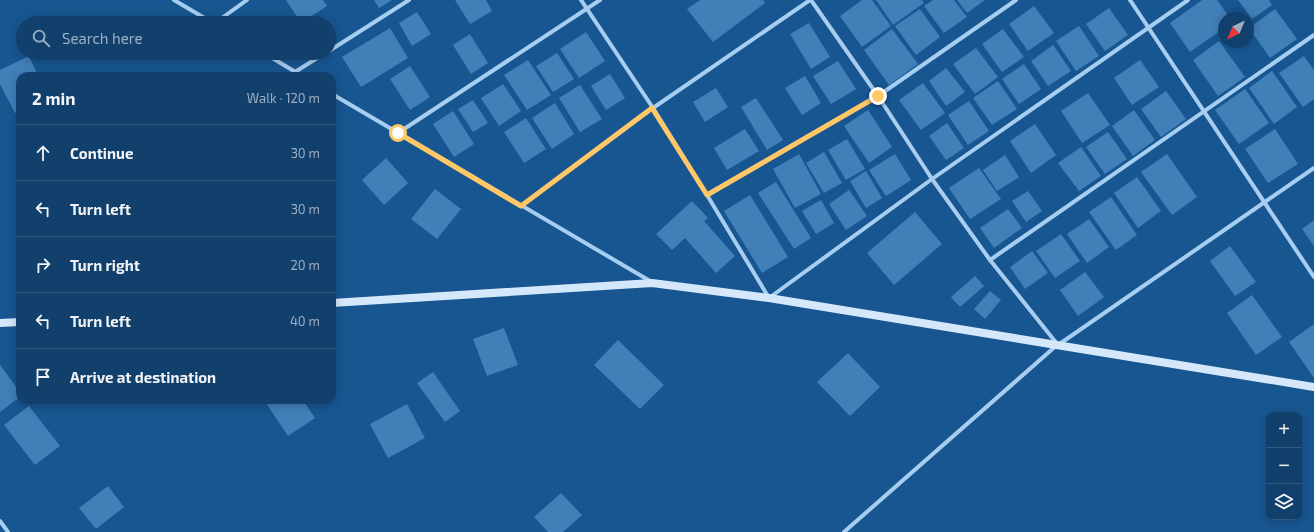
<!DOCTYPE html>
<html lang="en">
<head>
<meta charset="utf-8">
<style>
	:root { --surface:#12406d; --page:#1b4772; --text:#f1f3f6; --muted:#9cafc2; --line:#315980 }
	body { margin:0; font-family:"Exo 2",sans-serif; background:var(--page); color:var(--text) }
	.controls { position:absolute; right:12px; bottom:12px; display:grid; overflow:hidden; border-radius:8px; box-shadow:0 2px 10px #0003 }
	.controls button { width:36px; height:36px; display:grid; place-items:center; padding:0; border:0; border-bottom:1px solid var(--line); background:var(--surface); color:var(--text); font:20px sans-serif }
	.compass { position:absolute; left:1218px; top:12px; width:36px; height:36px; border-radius:50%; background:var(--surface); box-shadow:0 2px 10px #0003; rotate:223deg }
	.stop { position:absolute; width:12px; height:12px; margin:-9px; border:3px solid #ffc765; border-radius:50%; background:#fff }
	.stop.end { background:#ffc765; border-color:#fff; box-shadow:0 1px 4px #0008 }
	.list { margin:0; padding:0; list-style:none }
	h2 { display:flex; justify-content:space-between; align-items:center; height:52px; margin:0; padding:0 16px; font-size:17px }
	h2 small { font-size:13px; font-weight:400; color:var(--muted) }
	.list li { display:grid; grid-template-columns:26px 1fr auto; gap:12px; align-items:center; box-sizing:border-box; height:56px; padding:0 16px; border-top:1px solid var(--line) }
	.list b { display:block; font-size:15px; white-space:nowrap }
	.list em { font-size:13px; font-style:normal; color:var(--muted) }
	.icon { flex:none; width:22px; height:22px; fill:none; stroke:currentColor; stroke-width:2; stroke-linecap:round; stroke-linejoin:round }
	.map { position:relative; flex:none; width:1314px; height:532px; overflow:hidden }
	.search { position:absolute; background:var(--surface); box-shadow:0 2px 10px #0003; left:16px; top:16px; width:320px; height:44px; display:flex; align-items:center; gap:10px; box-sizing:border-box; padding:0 14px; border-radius:22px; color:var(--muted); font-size:15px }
	.panel { position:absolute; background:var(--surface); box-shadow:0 2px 10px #0003; left:16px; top:72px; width:320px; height:332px; border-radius:12px }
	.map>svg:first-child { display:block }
</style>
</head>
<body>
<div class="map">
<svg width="1314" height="532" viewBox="0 0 1314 532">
	<rect width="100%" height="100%" fill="#185691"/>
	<g fill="#417fb9">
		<polygon points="286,0 323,0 327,6 301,23"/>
		<polygon points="374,0 392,0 379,8"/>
		<polygon points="455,0 486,0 492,11 470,24"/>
		<polygon points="700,0 763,0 765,3 713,42 687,9"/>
		<polygon points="862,0 872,0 891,26 862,47 840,16"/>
		<polygon points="876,0 922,0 924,3 893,25"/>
		<polygon points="933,0 954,0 967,17 944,33 924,6"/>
		<polygon points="957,0 985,0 967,13"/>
		<polygon points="1202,0 1217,0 1230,18 1224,18 1224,28 1190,52 1170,23"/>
		<polygon points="1238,0 1269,0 1272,5 1252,19"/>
		<polygon points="1034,6 1054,33 1028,51 1009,24"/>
		<polygon points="1109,8 1128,35 1105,51 1086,24"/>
		<polygon points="920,9 940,37 916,55 895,26"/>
		<polygon points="1275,9 1297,39 1270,58 1249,28"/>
		<polygon points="417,12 431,34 412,46 399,23"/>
		<polygon points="809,23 830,57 811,69 790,34"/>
		<polygon points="1079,26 1099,56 1076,71 1056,41"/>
		<polygon points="390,28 408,58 361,87 342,57"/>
		<polygon points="892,29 918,64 889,85 864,50"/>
		<polygon points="1003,29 1024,57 1002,72 982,44"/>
		<polygon points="586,32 605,61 579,78 560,49"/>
		<polygon points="470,34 488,63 471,74 453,45"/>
		<polygon points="1219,41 1245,77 1218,96 1193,60"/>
		<polygon points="1053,45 1071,71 1048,86 1031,61"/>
		<polygon points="976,48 998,77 975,94 953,64"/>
		<polygon points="557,53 574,79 553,92 536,66"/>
		<polygon points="29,56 38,76 20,76 20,110 15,113 0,84 0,70"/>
		<polygon points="1304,56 1314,70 1314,99 1303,107 1279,73"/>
		<polygon points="528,60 551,95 527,110 504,75"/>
		<polygon points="1140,60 1159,87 1132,105 1114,78"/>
		<polygon points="838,61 856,89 831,104 813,76"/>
		<polygon points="1024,64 1041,89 1019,104 1002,79"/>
		<polygon points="410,66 430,97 410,110 390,79"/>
		<polygon points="946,68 965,92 946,106 929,81"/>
		<polygon points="1272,71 1297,107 1274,124 1249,88"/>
		<polygon points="610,74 625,98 606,110 591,86"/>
		<polygon points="805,76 821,103 802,115 785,88"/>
		<polygon points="998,81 1017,109 992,125 973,98"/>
		<polygon points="923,83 945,113 921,130 899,100"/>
		<polygon points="503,84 521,111 499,126 481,98"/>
		<polygon points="580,85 602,119 580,132 559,98"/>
		<polygon points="716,88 728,107 705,122 693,102"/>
		<polygon points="1245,89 1269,123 1239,144 1215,110"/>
		<polygon points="1166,91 1186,119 1161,137 1141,109"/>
		<polygon points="1088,93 1110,125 1082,143 1061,111"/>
		<polygon points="756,98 783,140 767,150 741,107"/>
		<polygon points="473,100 488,123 473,132 458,109"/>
		<polygon points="969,101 989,131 968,145 948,115"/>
		<polygon points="555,103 574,134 552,149 532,118"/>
		<polygon points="868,110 892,147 869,163 844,126"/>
		<polygon points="1134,110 1155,140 1133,156 1112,126"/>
		<polygon points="453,111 474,144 454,157 433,124"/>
		<polygon points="526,118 546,149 524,163 504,132"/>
		<polygon points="947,123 964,148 946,160 929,136"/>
		<polygon points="1035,124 1056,155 1031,173 1010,141"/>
		<polygon points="745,129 759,151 727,170 714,148"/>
		<polygon points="1275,129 1298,164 1268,183 1245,149"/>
		<polygon points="1108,132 1127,159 1105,174 1086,147"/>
		<polygon points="847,139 865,169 846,180 828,150"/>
		<polygon points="1081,147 1101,176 1079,191 1058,163"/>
		<polygon points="824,152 842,183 824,193 806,163"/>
		<polygon points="799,154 821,194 795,208 773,169"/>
		<polygon points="895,154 911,180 886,196 869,170"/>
		<polygon points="1167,154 1197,197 1172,215 1141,172"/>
		<polygon points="1005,155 1019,177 997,191 983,170"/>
		<polygon points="386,158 408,183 384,205 362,180"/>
		<polygon points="979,168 1001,199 970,219 949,188"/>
		<polygon points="866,171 882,198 866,208 850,181"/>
		<polygon points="1137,177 1161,211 1138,228 1114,193"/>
		<polygon points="776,182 811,238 794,249 758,193"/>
		<polygon points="435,189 461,209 437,239 411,219"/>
		<polygon points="849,190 867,216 846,230 829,204"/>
		<polygon points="1028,191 1042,211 1026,222 1012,201"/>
		<polygon points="750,195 788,257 762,273 724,211"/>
		<polygon points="1111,197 1137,235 1116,250 1089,212"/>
		<polygon points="821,200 834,223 816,234 802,211"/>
		<polygon points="692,201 708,218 704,221 735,256 716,273 685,238 672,250 656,234"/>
		<polygon points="1008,209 1022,228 994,248 980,228"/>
		<polygon points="915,212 942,244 894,285 867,253"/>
		<polygon points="1089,219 1109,247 1087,263 1067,234"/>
		<polygon points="1314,220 1314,246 1302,229"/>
		<polygon points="1061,234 1080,261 1055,278 1036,251"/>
		<polygon points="1230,246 1256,282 1235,296 1210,261"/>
		<polygon points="1032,251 1048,273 1025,289 1010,267"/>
		<polygon points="1085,272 1104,297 1078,316 1060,290"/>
		<polygon points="975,276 984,286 960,307 951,297"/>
		<polygon points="990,291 1001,300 985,319 974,309"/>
		<polygon points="1252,295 1282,337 1256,355 1227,313"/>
		<polygon points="1314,324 1314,378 1289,342"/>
		<polygon points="504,328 518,365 487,376 473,339"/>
		<polygon points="618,340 664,385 640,409 594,365"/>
		<polygon points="848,353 880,387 850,416 817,382"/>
		<polygon points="0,365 20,392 20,397 0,412"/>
		<polygon points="433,372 460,411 445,422 417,383"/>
		<polygon points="264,400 303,400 315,418 288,436"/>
		<polygon points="407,404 425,438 388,458 370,424"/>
		<polygon points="29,406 60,446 35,465 4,425"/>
		<polygon points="108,486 124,507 96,529 79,508"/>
		<polygon points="561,493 582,515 563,532 548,532 534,517"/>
	</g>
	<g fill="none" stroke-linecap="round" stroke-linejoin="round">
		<g stroke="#a7cdf0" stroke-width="4">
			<polyline points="174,0 213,23"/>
			<polyline points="581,0 653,108 707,195 769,298 932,179 1188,0"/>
			<polyline points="811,0 878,96 932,179 990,260 1058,345 1314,168"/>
			<polyline points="1130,0 1314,277"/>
			<polyline points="215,23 247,0"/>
			<polyline points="329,51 409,0"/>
			<polyline points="264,53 302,76"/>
			<polyline points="295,72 325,53"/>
			<polyline points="332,94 650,281"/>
			<polyline points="398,133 600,0"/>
			<polyline points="707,195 878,96 1016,0"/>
			<polyline points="521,206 653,108 810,0"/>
			<polyline points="990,260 1314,35"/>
			<polyline points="0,521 8,532"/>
			<polyline points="844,532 1057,345"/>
		</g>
		<g stroke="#d5e8fb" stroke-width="8">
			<polyline points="332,303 652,283 769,298 1314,387"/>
			<polyline points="0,323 20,322"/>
		</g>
	</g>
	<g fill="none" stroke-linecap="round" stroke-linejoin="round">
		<polyline stroke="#ffc765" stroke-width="5" points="398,133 521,206 652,108 707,195 878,96"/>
	</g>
</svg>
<div class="controls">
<button>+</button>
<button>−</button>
<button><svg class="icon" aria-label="layers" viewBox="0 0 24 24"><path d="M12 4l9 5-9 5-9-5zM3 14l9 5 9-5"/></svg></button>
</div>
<svg class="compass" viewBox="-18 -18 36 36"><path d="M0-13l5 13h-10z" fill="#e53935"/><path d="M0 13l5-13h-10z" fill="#9cafc2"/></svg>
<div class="stop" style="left:398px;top:133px"></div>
<div class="stop end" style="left:878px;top:96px"></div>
<div class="search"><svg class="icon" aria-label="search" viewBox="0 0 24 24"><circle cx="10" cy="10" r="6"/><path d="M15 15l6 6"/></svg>Search here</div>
<section class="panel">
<h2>2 min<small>Walk · 120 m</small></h2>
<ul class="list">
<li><svg class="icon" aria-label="ahead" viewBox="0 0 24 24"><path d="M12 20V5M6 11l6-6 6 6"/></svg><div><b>Continue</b></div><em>30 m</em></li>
<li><svg class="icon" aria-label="left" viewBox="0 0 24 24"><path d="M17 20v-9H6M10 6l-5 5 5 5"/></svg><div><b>Turn left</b></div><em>30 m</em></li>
<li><svg class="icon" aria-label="right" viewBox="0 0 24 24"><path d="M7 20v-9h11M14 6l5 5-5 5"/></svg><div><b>Turn right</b></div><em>20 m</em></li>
<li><svg class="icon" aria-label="left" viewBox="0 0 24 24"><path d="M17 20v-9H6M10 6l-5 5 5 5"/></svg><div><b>Turn left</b></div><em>40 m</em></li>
<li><svg class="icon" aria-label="arrive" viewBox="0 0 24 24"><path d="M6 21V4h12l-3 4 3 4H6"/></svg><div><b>Arrive at destination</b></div></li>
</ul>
</section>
</div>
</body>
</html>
